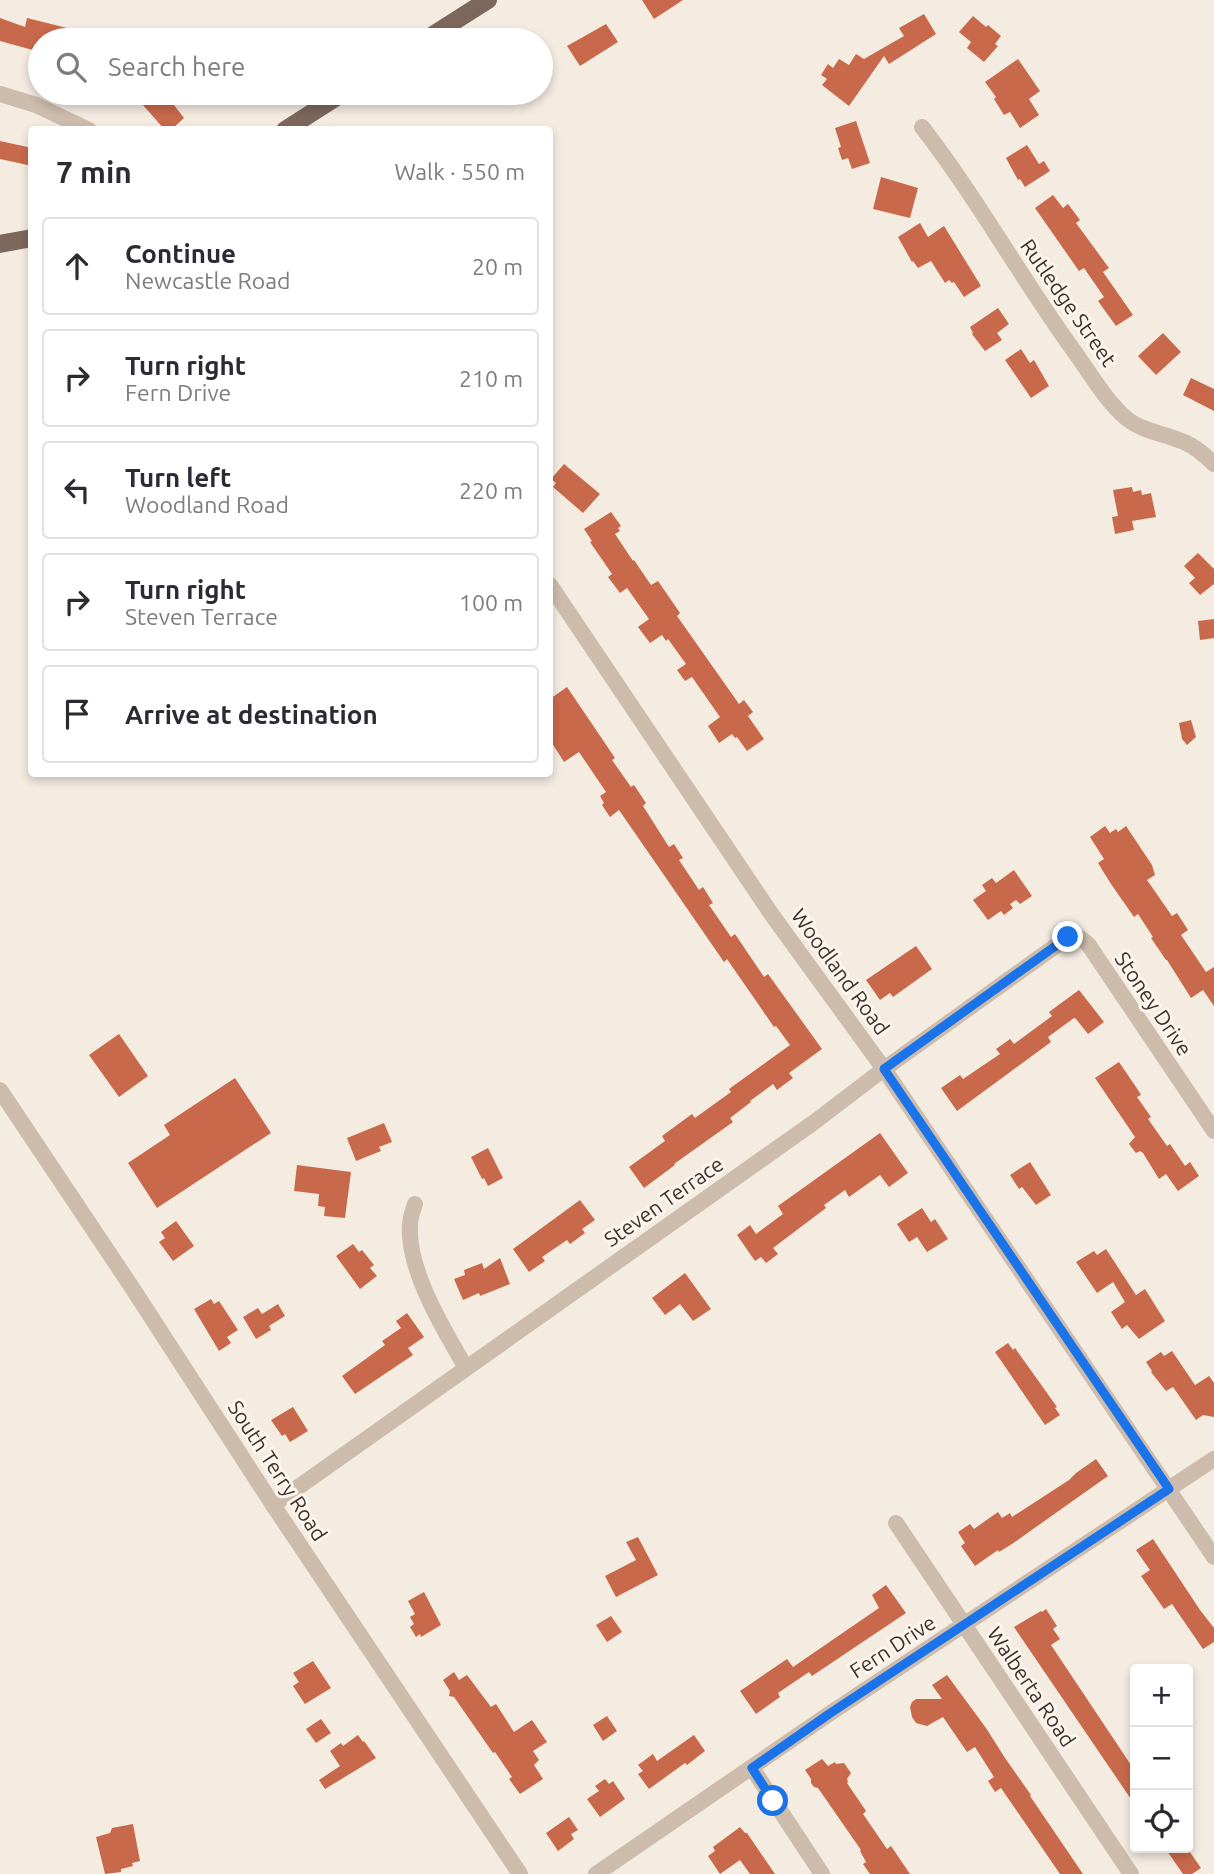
<!DOCTYPE html>
<html lang="en">
<head>
<meta charset="utf-8">
<style>
	:root { --surface:#fff; --page:#f7f7f7; --text:#2b2b33; --muted:#7c7c81; --line:#e1e1e2 }
	body { margin:0; font-family:Ubuntu,sans-serif; background:var(--page); color:var(--text) }
	.controls { position:absolute; right:21px; bottom:21px; display:grid; overflow:hidden; border-radius:7px; box-shadow:0 4px 10px #0003 }
	.controls button { width:63px; height:63px; display:grid; place-items:center; padding:0; border:0; border-bottom:2px solid var(--line); background:var(--surface); color:var(--text); font:35px sans-serif }
	.stop { position:absolute; width:21px; height:21px; margin:-16px; border:5px solid #1a73e8; border-radius:50%; background:#fff }
	.stop.end { background:#1a73e8; border-color:#fff; box-shadow:0 2px 7px #0008 }
	.list { margin:0; padding:0; list-style:none }
	h2 { display:flex; justify-content:space-between; align-items:center; height:91px; margin:0; padding:0 28px; font-size:30px }
	h2 small { font-size:23px; font-weight:400; color:var(--muted) }
	.list li { display:grid; grid-template-columns:46px 1fr auto; gap:21px; align-items:center; box-sizing:border-box; height:98px; margin:0 14px 14px; padding:0 14px; border:2px solid var(--line); border-radius:7px }
	.list b { display:block; font-size:26px; white-space:nowrap }
	.list p { margin:0; font-size:23px; white-space:nowrap; color:var(--muted) }
	.list em { font-size:23px; font-style:normal; color:var(--muted) }
	.icon { flex:none; width:38px; height:38px; fill:none; stroke:currentColor; stroke-width:2; stroke-linecap:round; stroke-linejoin:round }
	.map { position:relative; flex:none; width:1214px; height:1874px; overflow:hidden }
	.search { position:absolute; background:var(--surface); box-shadow:0 4px 10px #0003; left:28px; top:28px; width:525px; height:77px; display:flex; align-items:center; gap:18px; box-sizing:border-box; padding:0 24px; border-radius:38px; color:var(--muted); font-size:26px }
	.panel { position:absolute; background:var(--surface); box-shadow:0 4px 10px #0003; left:28px; top:126px; width:525px; height:651px; border-radius:7px }
	.map>svg:first-child { display:block }
</style>
</head>
<body>
<div class="map">
<svg width="1214" height="1874" viewBox="0 0 1214 1874">
	<rect width="100%" height="100%" fill="#f4ebe1"/>
	<g fill="#c8694b">
		<polygon points="642,0 683,0 654,19"/>
		<polygon points="924,14 936,34 889,64 884,56 849,106 822,85 827,79 821,75 828,64 833,68 839,59 849,65 856,54 864,59 904,36 899,28"/>
		<polygon points="973,16 986,27 988,25 1001,36 995,44 998,46 984,62 967,48 971,42 959,32"/>
		<polygon points="0,18 25,27 27,18 71,29 68,40 40,40 40,52 0,41"/>
		<polygon points="606,24 618,42 580,66 567,46"/>
		<polygon points="1018,59 1040,91 1029,99 1039,115 1020,128 1010,112 1004,115 994,99 996,97 985,82"/>
		<polygon points="155,93 172,93 179,101 174,105 184,118 171,130 165,130 142,104"/>
		<polygon points="856,121 870,163 852,169 848,158 842,160 838,148 841,147 835,128"/>
		<polygon points="0,141 32,148 32,166 0,159"/>
		<polygon points="1027,145 1039,164 1044,161 1050,171 1025,187 1020,179 1018,180 1006,158"/>
		<polygon points="881,177 918,188 910,218 873,209"/>
		<polygon points="1053,195 1063,208 1068,204 1080,220 1076,223 1109,268 1103,272 1133,315 1116,326 1098,301 1104,297 1084,268 1079,271 1035,208"/>
		<polygon points="920,223 928,237 944,226 981,286 964,297 954,282 952,283 949,280 945,283 931,261 918,268 913,261 912,262 898,237"/>
		<polygon points="998,308 1009,324 997,333 1002,340 985,351 972,334 973,333 970,327"/>
		<polygon points="1163,333 1181,352 1156,375 1138,356"/>
		<polygon points="1021,349 1030,363 1034,360 1049,386 1031,398 1005,360"/>
		<polygon points="1191,378 1214,389 1214,411 1183,395"/>
		<polygon points="564,464 600,494 583,513 553,487 556,483 551,479"/>
		<polygon points="1132,487 1133,492 1141,490 1142,495 1151,493 1156,517 1132,521 1134,530 1115,534 1112,517 1118,516 1113,490"/>
		<polygon points="611,512 621,526 618,528 620,531 615,534 633,561 634,560 651,585 658,581 680,613 677,616 739,704 744,700 753,712 748,716 764,739 747,751 737,737 735,738 732,734 719,743 708,726 720,717 692,677 685,681 677,670 686,664 668,639 666,641 662,635 650,643 638,627 649,619 627,588 620,593 608,577 612,574 590,542 592,541 584,529"/>
		<polygon points="1198,553 1214,569 1214,584 1200,595 1189,583 1195,578 1184,566"/>
		<polygon points="1214,619 1214,638 1200,640 1198,621"/>
		<polygon points="567,687 615,758 612,760 631,787 634,785 646,803 643,806 669,847 674,844 683,858 679,860 699,890 703,887 713,903 709,905 731,937 735,934 764,977 768,974 822,1049 789,1073 793,1078 777,1090 773,1084 750,1101 751,1102 730,1118 733,1122 674,1164 675,1165 644,1188 629,1167 665,1141 662,1136 692,1114 695,1118 731,1092 729,1089 790,1045 776,1026 774,1027 727,959 724,962 619,810 610,817 602,805 604,803 600,796 606,792 579,752 564,762 550,740 550,699"/>
		<polygon points="1191,720 1196,737 1187,745 1182,739 1179,723"/>
		<polygon points="1105,826 1110,833 1116,829 1118,832 1126,826 1152,865 1155,875 1147,880 1172,916 1177,913 1188,930 1181,935 1206,972 1214,967 1214,1006 1203,990 1191,998 1167,960 1166,960 1151,938 1153,937 1138,914 1134,917 1111,884 1098,863 1104,859 1090,837"/>
		<polygon points="1014,870 1032,896 1020,904 1016,900 1010,904 1013,908 1004,915 1001,911 988,920 973,900 986,891 982,885 992,878 996,883"/>
		<polygon points="916,946 932,969 893,997 890,993 880,1000 866,980"/>
		<polygon points="1079,990 1104,1022 1088,1034 1076,1019 1074,1018 1048,1037 1051,1042 957,1111 941,1088 960,1075 963,1079 1000,1054 996,1049 1010,1039 1014,1044 1052,1016 1049,1012"/>
		<polygon points="119,1034 148,1076 119,1097 89,1055"/>
		<polygon points="1119,1062 1140,1093 1141,1095 1137,1097 1151,1117 1148,1119 1167,1146 1170,1144 1185,1166 1190,1162 1199,1176 1178,1191 1166,1174 1159,1179 1143,1153 1140,1151 1136,1153 1129,1144 1135,1137 1095,1078"/>
		<polygon points="235,1078 271,1133 157,1208 128,1163 170,1135 164,1125"/>
		<polygon points="384,1123 392,1142 379,1147 381,1151 356,1161 347,1138"/>
		<polygon points="880,1133 908,1173 889,1187 880,1175 849,1197 845,1190 824,1205 826,1208 773,1248 778,1254 766,1263 761,1257 755,1261 737,1235 750,1225 756,1234 783,1214 778,1206"/>
		<polygon points="488,1148 503,1178 488,1186 484,1178 482,1179 471,1157"/>
		<polygon points="1030,1162 1051,1195 1036,1205 1022,1187 1019,1189 1010,1175"/>
		<polygon points="297,1165 351,1172 345,1218 324,1216 325,1207 318,1206 319,1194 294,1191"/>
		<polygon points="580,1200 595,1220 582,1229 585,1233 570,1244 567,1240 542,1257 545,1261 529,1272 513,1249"/>
		<polygon points="922,1208 931,1222 935,1219 948,1239 927,1252 917,1237 909,1242 897,1224"/>
		<polygon points="176,1221 194,1246 173,1261 159,1242 165,1238 161,1232"/>
		<polygon points="353,1244 359,1252 362,1250 374,1265 370,1268 377,1276 360,1289 336,1256"/>
		<polygon points="1106,1249 1136,1295 1145,1289 1165,1321 1139,1339 1127,1325 1122,1329 1111,1312 1125,1302 1113,1282 1097,1293 1076,1262 1094,1251 1097,1255"/>
		<polygon points="500,1258 510,1284 480,1296 479,1293 463,1300 454,1279 465,1275 464,1270 482,1263 484,1269"/>
		<polygon points="685,1273 711,1309 693,1321 680,1304 665,1315 652,1298"/>
		<polygon points="211,1299 214,1304 219,1301 238,1330 227,1337 231,1343 219,1351 194,1309"/>
		<polygon points="278,1304 285,1316 269,1326 271,1330 256,1339 243,1317 258,1308 262,1314"/>
		<polygon points="407,1313 424,1337 408,1348 413,1355 355,1394 342,1376 385,1345 382,1341 401,1328 396,1321"/>
		<polygon points="1008,1343 1013,1350 1015,1348 1057,1407 1055,1408 1060,1415 1045,1425 995,1352"/>
		<polygon points="1172,1351 1195,1385 1209,1376 1214,1383 1214,1417 1203,1415 1196,1420 1173,1387 1166,1391 1151,1372 1152,1371 1146,1362 1161,1352 1164,1356"/>
		<polygon points="293,1407 308,1431 290,1442 285,1434 282,1436 271,1420"/>
		<polygon points="1096,1459 1108,1476 1012,1544 999,1552 998,1550 975,1566 961,1546 965,1543 958,1532 970,1524 974,1529 998,1512 1002,1518 1010,1513 1012,1517 1069,1480 1076,1473"/>
		<polygon points="638,1537 658,1575 616,1597 605,1576 636,1560 626,1542"/>
		<polygon points="1153,1539 1200,1610 1214,1628 1214,1642 1203,1649 1172,1604 1164,1609 1141,1576 1150,1570 1136,1550"/>
		<polygon points="886,1585 906,1613 812,1676 809,1672 778,1693 780,1697 756,1714 740,1691 787,1659 793,1667 879,1608 872,1595"/>
		<polygon points="424,1592 441,1625 421,1637 420,1634 416,1637 410,1627 414,1624 410,1617 415,1614 408,1601"/>
		<polygon points="1046,1609 1057,1626 1053,1629 1060,1639 1051,1645 1135,1771 1135,1805 1014,1627 1041,1611 1042,1612"/>
		<polygon points="611,1616 622,1632 607,1642 596,1625"/>
		<polygon points="313,1661 331,1688 305,1704 293,1686 299,1682 293,1673"/>
		<polygon points="454,1672 459,1680 467,1675 491,1707 496,1704 514,1732 532,1720 547,1742 533,1751 539,1760 534,1765 543,1779 520,1794 509,1779 512,1777 495,1752 493,1753 454,1697 449,1696 450,1691 443,1680"/>
		<polygon points="947,1675 986,1728 1005,1758 1031,1795 1030,1796 1083,1874 1060,1874 1001,1788 995,1792 988,1781 994,1777 975,1747 967,1752 943,1717 927,1726 916,1723 912,1717 910,1707 912,1702 916,1699 942,1699 932,1685"/>
		<polygon points="607,1716 617,1731 603,1741 593,1725"/>
		<polygon points="321,1719 331,1733 316,1743 306,1729"/>
		<polygon points="358,1735 363,1742 364,1741 376,1758 325,1789 319,1780 340,1766 330,1751 341,1743 343,1746"/>
		<polygon points="694,1735 705,1751 687,1765 685,1763 649,1789 638,1774 643,1771 638,1765 653,1754 657,1761"/>
		<polygon points="822,1759 828,1766 835,1762 836,1764 844,1763 851,1773 847,1779 848,1782 847,1783 866,1811 863,1814 887,1849 891,1846 910,1874 870,1874 863,1864 866,1862 860,1851 861,1850 818,1788 814,1787 811,1783 811,1779 805,1770"/>
		<polygon points="605,1779 609,1784 613,1781 625,1799 600,1817 587,1799 599,1791 595,1786"/>
		<polygon points="569,1817 578,1830 571,1834 574,1839 558,1851 546,1833"/>
		<polygon points="133,1824 140,1861 132,1863 133,1866 121,1869 121,1872 105,1874 96,1837 110,1833 112,1828"/>
		<polygon points="740,1827 745,1833 747,1833 775,1874 750,1874 740,1860 720,1874 708,1856 715,1851 713,1847"/>
		<polygon points="1165,1848 1187,1848 1201,1868 1192,1874 1183,1874"/>
	</g>
	<g fill="none" stroke-linecap="round" stroke-linejoin="round">
		<g stroke="#cdbbac" stroke-width="16">
			<polyline points="0,94 36,105 89,130"/>
			<path d="M922,127C977,198 1021,278 1074,351C1089,372 1106,401 1126,418C1141,431 1166,434 1184,442C1196,447 1205,455 1214,464"/>
			<polyline points="550,585 772,915 884,1069 1214,1557"/>
			<polyline points="0,1090 131,1286 273,1505 520,1874"/>
			<path d="M415,1204C413,1210 410,1218 410,1225C407,1270 444,1330 466,1368"/>
			<polyline points="273,1505 813,1123 884,1069 1068,937 1079,937 1088,944 1214,1131"/>
			<polyline points="896,1523 1131,1874"/>
			<polyline points="752,1768 822,1874"/>
			<polyline points="596,1874 829,1714 1214,1459"/>
		</g>
		<g stroke="#7d675c" stroke-width="18">
			<polyline points="425,40 488,0"/>
			<polyline points="285,130 343,93"/>
			<polyline points="0,244 32,238"/>
		</g>
	</g>
	<g fill="none" stroke-linecap="round" stroke-linejoin="round">
		<polyline stroke="#1a73e8" stroke-width="9" points="773,1801 752,1768 829,1714 1169,1489 884,1069 1068,937"/>
	</g>
	<g text-anchor="middle" stroke-width="6" stroke-linejoin="round" paint-order="stroke">
		<g font-size="21" fill="#3b302b" stroke="#fbf5ee">
			<text transform="translate(1068 303) rotate(55)" y="7">Rutledge Street</text>
			<text transform="translate(840 972) rotate(54)" y="7">Woodland Road</text>
			<text transform="translate(1153 1004) rotate(56)" y="7">Stoney Drive</text>
			<text transform="translate(664 1202) rotate(-35)" y="7">Steven Terrace</text>
			<text transform="translate(277 1471) rotate(57)" y="7">South Terry Road</text>
			<text transform="translate(893 1647) rotate(-33)" y="7">Fern Drive</text>
			<text transform="translate(1031 1687) rotate(56)" y="7">Walberta Road</text>
		</g>
	</g>
</svg>
<div class="controls">
<button>+</button>
<button>−</button>
<button><svg class="icon" aria-label="locate" viewBox="0 0 24 24"><circle cx="12" cy="12" r="6"/><path d="M12 2v4M12 18v4M2 12h4M18 12h4"/></svg></button>
</div>
<div class="stop" style="left:773px;top:1801px"></div>
<div class="stop end" style="left:1068px;top:937px"></div>
<div class="search"><svg class="icon" aria-label="search" viewBox="0 0 24 24"><circle cx="10" cy="10" r="6"/><path d="M15 15l6 6"/></svg>Search here</div>
<section class="panel">
<h2>7 min<small>Walk · 550 m</small></h2>
<ul class="list">
<li><svg class="icon" aria-label="ahead" viewBox="0 0 24 24"><path d="M12 20V5M6 11l6-6 6 6"/></svg><div><b>Continue</b><p>Newcastle Road</p></div><em>20 m</em></li>
<li><svg class="icon" aria-label="right" viewBox="0 0 24 24"><path d="M7 20v-9h11M14 6l5 5-5 5"/></svg><div><b>Turn right</b><p>Fern Drive</p></div><em>210 m</em></li>
<li><svg class="icon" aria-label="left" viewBox="0 0 24 24"><path d="M17 20v-9H6M10 6l-5 5 5 5"/></svg><div><b>Turn left</b><p>Woodland Road</p></div><em>220 m</em></li>
<li><svg class="icon" aria-label="right" viewBox="0 0 24 24"><path d="M7 20v-9h11M14 6l5 5-5 5"/></svg><div><b>Turn right</b><p>Steven Terrace</p></div><em>100 m</em></li>
<li><svg class="icon" aria-label="arrive" viewBox="0 0 24 24"><path d="M6 21V4h12l-3 4 3 4H6"/></svg><div><b>Arrive at destination</b></div></li>
</ul>
</section>
</div>
</body>
</html>
